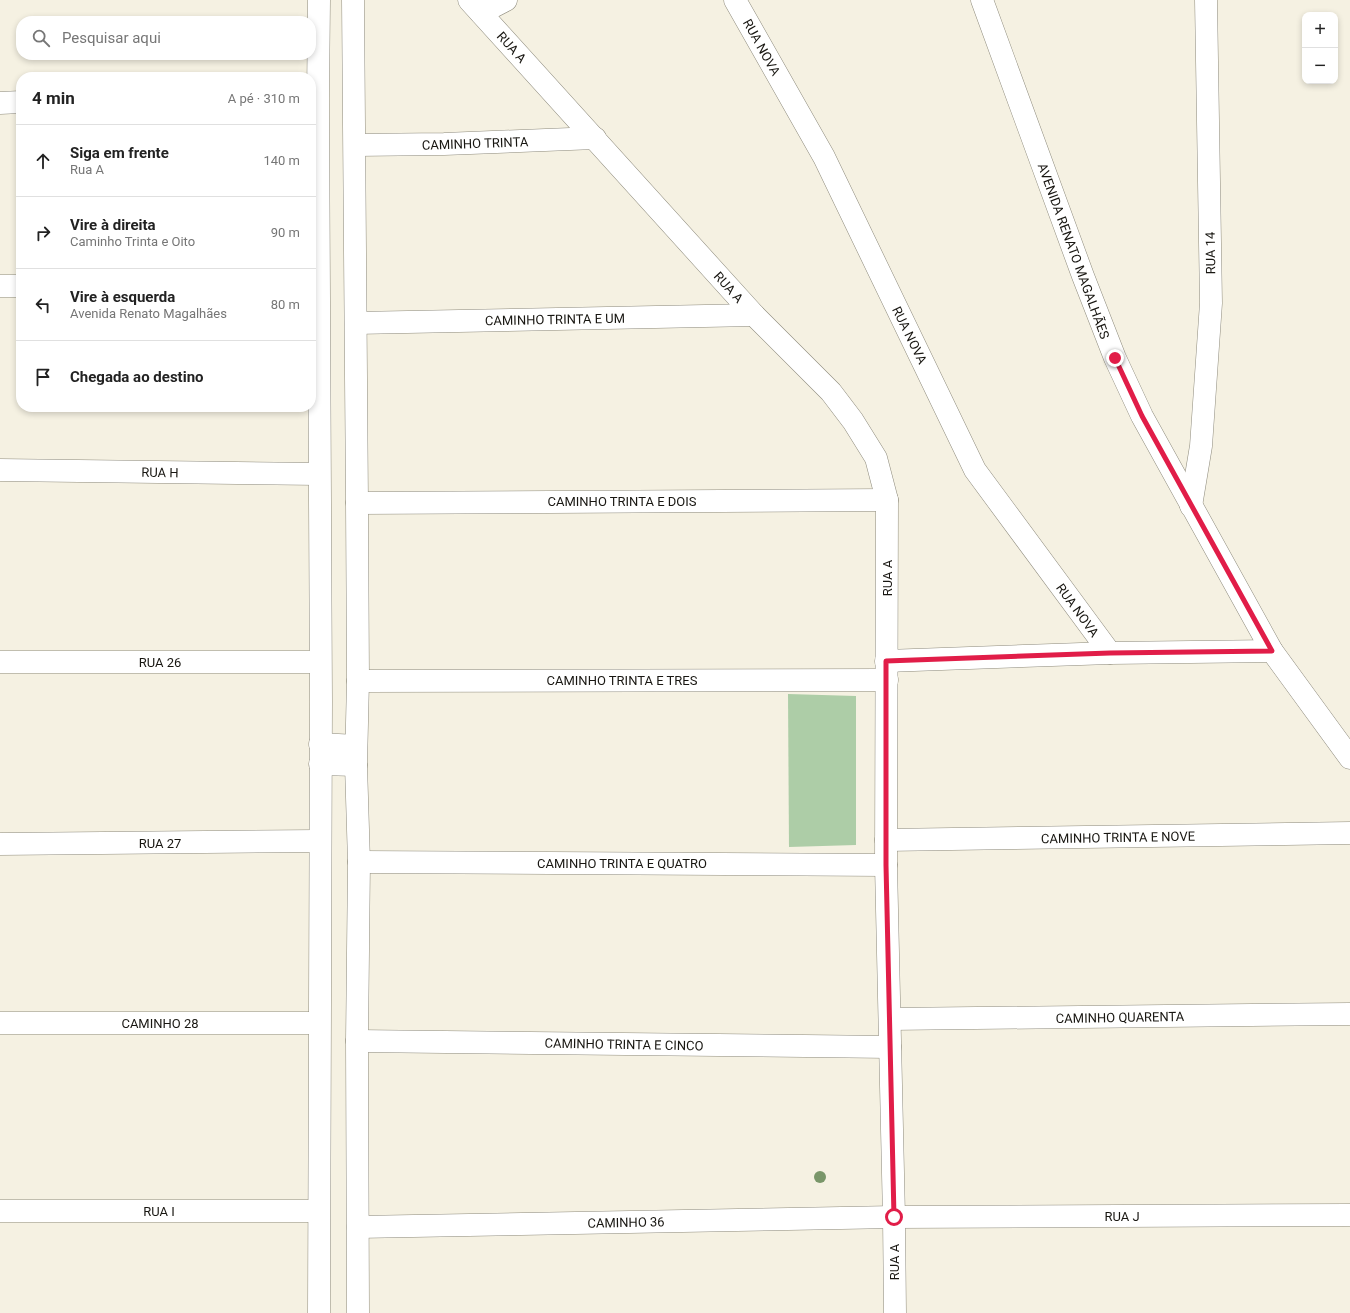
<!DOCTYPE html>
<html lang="pt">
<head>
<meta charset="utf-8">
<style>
	:root { --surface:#fff; --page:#f2f2f2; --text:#222; --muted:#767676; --line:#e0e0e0 }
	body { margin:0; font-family:Roboto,sans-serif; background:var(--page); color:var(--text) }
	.controls { position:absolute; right:12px; top:12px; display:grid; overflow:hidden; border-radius:8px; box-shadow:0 2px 6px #0003 }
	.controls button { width:36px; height:36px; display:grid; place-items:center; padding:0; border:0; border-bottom:1px solid var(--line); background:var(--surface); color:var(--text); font:20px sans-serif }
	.stop { position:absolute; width:12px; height:12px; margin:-9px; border:3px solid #e11d48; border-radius:50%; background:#fff }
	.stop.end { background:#e11d48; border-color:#fff; box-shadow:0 1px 4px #0008 }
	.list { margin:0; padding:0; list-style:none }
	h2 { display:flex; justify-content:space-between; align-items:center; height:52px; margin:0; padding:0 16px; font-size:17px }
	h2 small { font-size:13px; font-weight:400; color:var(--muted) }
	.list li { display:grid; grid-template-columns:26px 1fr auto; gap:12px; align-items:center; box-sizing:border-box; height:72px; padding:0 16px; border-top:1px solid var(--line) }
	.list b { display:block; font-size:15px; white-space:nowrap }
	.list p { margin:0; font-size:13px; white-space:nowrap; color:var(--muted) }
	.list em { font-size:13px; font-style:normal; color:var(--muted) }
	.icon { flex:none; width:22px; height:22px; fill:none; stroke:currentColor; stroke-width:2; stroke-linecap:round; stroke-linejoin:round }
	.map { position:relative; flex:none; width:1350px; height:1313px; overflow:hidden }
	.search { position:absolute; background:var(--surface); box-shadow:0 2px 6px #0003; left:16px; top:16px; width:300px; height:44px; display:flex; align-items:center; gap:10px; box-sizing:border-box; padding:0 14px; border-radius:16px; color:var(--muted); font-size:15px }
	.panel { position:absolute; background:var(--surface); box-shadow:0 2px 6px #0003; left:16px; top:72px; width:300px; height:340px; border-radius:16px }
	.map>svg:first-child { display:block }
</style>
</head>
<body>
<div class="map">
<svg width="1350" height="1313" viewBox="0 0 1350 1313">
	<rect width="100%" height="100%" fill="#f5f1e2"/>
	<polygon fill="#adcda7" points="788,694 856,696 856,845 789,847"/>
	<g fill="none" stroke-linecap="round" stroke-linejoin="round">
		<defs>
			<g id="minor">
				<polyline points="319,0 318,98 321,701 319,1313"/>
				<polyline points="353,0 357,503 358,681 356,765 359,862 357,1041 358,1313"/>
				<polyline points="469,0 754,315 831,392 853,421 876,458 887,500 886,865 894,1217 895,1313"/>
				<polyline points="735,0 824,157 975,470 1110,653"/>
				<polyline points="982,0 1083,276 1115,358 1142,416 1272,651 1350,758"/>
				<polyline points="481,13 506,0"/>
				<polyline points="0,103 21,102"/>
				<polyline points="355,145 444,144 595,138"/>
				<polyline points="0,286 21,286"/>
				<polyline points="356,323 754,315"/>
				<polyline points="0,470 319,474"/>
				<polyline points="357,503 887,500"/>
				<polyline points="1191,506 1201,446 1211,303 1206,0"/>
				<polyline points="886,661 1110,653 1272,651"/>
				<polyline points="0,662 320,662"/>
				<polyline points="358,681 887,680"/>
				<polyline points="320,744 356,746"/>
				<polyline points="320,764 356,765"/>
				<polyline points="886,840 1350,833"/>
				<polyline points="0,844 319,841"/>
				<polyline points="359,862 886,865"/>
				<polyline points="890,1019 1350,1014"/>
				<polyline points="0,1023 319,1023"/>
				<polyline points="357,1041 890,1047"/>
				<polyline points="0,1211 318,1211"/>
				<polyline points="358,1227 894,1217 1350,1215"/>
			</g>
		</defs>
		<use href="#minor" stroke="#8e8b7d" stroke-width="23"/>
		<use href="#minor" stroke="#fff" stroke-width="22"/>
	</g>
	<circle fill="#799669" cx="820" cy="1177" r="6"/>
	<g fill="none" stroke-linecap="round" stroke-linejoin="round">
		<polyline stroke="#e11d48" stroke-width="5" points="894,1217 886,865 886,661 1110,653 1272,651 1142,416 1115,358"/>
	</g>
	<g text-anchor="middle" stroke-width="3" stroke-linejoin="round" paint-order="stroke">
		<g font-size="13" fill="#181611" stroke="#fff">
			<text transform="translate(512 47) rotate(48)" y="5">RUA A</text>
			<text transform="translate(762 47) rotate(61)" y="5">RUA NOVA</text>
			<text transform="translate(475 143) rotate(-2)" y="5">CAMINHO TRINTA</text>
			<text transform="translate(1074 251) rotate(70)" y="5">AVENIDA RENATO MAGALHÃES</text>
			<text transform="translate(1210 253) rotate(-91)" y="5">RUA 14</text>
			<text transform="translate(729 287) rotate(48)" y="5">RUA A</text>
			<text transform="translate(555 319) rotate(-1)" y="5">CAMINHO TRINTA E UM</text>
			<text transform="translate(910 335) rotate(64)" y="5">RUA NOVA</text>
			<text transform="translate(160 472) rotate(1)" y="5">RUA H</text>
			<text x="622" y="506">CAMINHO TRINTA E DOIS</text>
			<text transform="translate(887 578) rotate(-90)" y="5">RUA A</text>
			<text transform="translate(1078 610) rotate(54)" y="5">RUA NOVA</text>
			<text x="160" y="667">RUA 26</text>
			<text x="622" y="685">CAMINHO TRINTA E TRES</text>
			<text transform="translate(1118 837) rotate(-1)" y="5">CAMINHO TRINTA E NOVE</text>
			<text x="160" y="848">RUA 27</text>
			<text x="622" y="868">CAMINHO TRINTA E QUATRO</text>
			<text transform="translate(1120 1017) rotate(-1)" y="5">CAMINHO QUARENTA</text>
			<text x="160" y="1028">CAMINHO 28</text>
			<text transform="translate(624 1044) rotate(1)" y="5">CAMINHO TRINTA E CINCO</text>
			<text x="159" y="1216">RUA I</text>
			<text x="1122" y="1221">RUA J</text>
			<text transform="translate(626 1222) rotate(-1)" y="5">CAMINHO 36</text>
			<text transform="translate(894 1262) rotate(-90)" y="5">RUA A</text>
		</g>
	</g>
</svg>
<div class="controls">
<button>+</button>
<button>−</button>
</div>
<div class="stop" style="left:894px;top:1217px"></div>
<div class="stop end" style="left:1115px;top:358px"></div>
<div class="search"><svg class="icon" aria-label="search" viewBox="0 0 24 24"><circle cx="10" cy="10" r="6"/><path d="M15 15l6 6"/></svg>Pesquisar aqui</div>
<section class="panel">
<h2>4 min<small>A pé · 310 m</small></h2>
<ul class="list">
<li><svg class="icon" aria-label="ahead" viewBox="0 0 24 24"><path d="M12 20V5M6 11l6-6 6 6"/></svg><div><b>Siga em frente</b><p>Rua A</p></div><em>140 m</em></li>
<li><svg class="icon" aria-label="right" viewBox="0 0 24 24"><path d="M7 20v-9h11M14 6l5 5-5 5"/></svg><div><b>Vire à direita</b><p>Caminho Trinta e Oito</p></div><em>90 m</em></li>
<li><svg class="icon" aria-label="left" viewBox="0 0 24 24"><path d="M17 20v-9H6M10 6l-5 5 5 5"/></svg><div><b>Vire à esquerda</b><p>Avenida Renato Magalhães</p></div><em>80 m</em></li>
<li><svg class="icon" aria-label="arrive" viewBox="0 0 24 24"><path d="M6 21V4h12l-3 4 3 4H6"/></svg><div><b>Chegada ao destino</b></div></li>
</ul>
</section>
</div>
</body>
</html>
